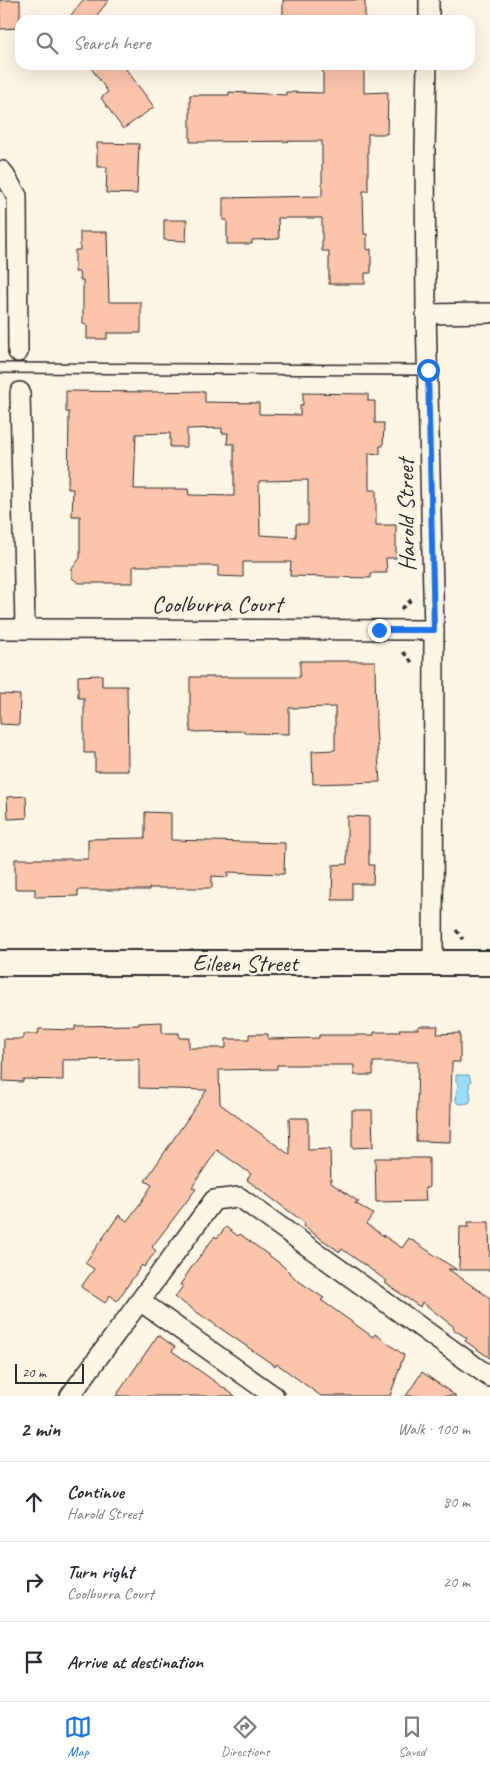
<!DOCTYPE html>
<html lang="en">
<head>
<meta charset="utf-8">
<style>
	:root { --surface:#fff; --page:#f2f2f3; --text:#2b2b33; --muted:#7c7c81; --line:#e1e1e2; --accent:#1a73e8 }
	body { margin:0; font-family:Caveat,sans-serif; background:var(--page); color:var(--text) }
	.scale { position:absolute; left:15px; bottom:12px; width:69px; box-sizing:border-box; padding-left:5px; border:2px solid #2b2b2b; border-top:0; font-size:14px; line-height:18px; white-space:nowrap; color:#2b2b2b; -webkit-text-stroke:4px #fcf5e5; paint-order:stroke }
	.stop { position:absolute; width:15px; height:15px; margin:-11px; border:4px solid #1a73e8; border-radius:50%; background:#fff }
	.stop.end { background:#1a73e8; border-color:#fff; box-shadow:0 1px 5px #0008 }
	.list { margin:0; padding:0; list-style:none }
	h2 { display:flex; justify-content:space-between; align-items:center; height:65px; margin:0; padding:0 20px; font-size:21px }
	h2 small { font-size:16px; font-weight:400; color:var(--muted) }
	.list li { display:grid; grid-template-columns:32px 1fr auto; gap:15px; align-items:center; box-sizing:border-box; height:80px; padding:0 20px; border-top:1px solid var(--line) }
	.list b { display:block; font-size:19px; white-space:nowrap }
	.list p { margin:0; font-size:16px; white-space:nowrap; color:var(--muted) }
	.list em { font-size:16px; font-style:normal; color:var(--muted) }
	.icon { flex:none; width:28px; height:28px; fill:none; stroke:currentColor; stroke-width:2; stroke-linecap:round; stroke-linejoin:round }
	.map { position:relative; flex:none; width:490px; height:1396px; overflow:hidden }
	.search { position:absolute; background:var(--surface); box-shadow:0 5px 20px #0002; left:15px; right:15px; top:15px; height:55px; display:flex; align-items:center; gap:12px; box-sizing:border-box; padding:0 18px; border-radius:15px; color:var(--muted); font-size:19px }
	.sheet { height:305px; background:var(--surface) }
	nav { display:flex; justify-content:space-around; align-items:center; box-sizing:border-box; height:70px; border-top:1px solid var(--line); background:var(--surface); font-size:14px; color:var(--muted) }
	nav a { display:grid; justify-items:center; gap:2px }
	nav .on { color:var(--accent) }
	.map>svg:first-child { display:block }
</style>
</head>
<body>
<div class="map">
<svg width="490" height="1396" viewBox="0 0 490 1396">
	<rect width="100%" height="100%" fill="#fcf5e5"/>
	<filter id="ink" filterUnits="userSpaceOnUse"><feTurbulence type="fractalNoise" baseFrequency=".02" numOctaves="2"/><feDisplacementMap in="SourceGraphic" scale="10" xChannelSelector="R" yChannelSelector="G"/><feConvolveMatrix kernelMatrix="1 2 1 2 8 2 1 2 1" color-interpolation-filters="sRGB"/></filter>
	<g filter="url(#ink)">
		<polygon fill="#98dcfa" stroke="#6c95a7" points="456,1075 469,1075 471,1082 469,1083 471,1099 469,1103 460,1104 457,1103 456,1099 458,1083 456,1081"/>
		<g fill="#f9c4aa" stroke="#2b2b2b" fill-rule="evenodd">
			<polygon points="0,0 20,0 20,28 0,29"/>
			<polygon points="83,0 109,0 93,20 67,20"/>
			<rect x="283" y="0" width="82" height="20"/>
			<polygon points="89,65 123,65 154,107 123,129 101,98 108,92"/>
			<polygon points="323,65 364,65 364,93 388,92 387,134 368,134 368,191 363,191 364,234 367,234 367,250 371,249 371,273 365,273 365,284 329,284 329,251 322,251 322,218 278,218 279,239 252,240 252,244 227,244 227,220 223,220 223,198 322,196 322,141 190,142 190,95 229,95 229,92 286,95 286,92 323,93"/>
			<polygon points="97,143 139,144 137,194 106,193 107,167 97,167"/>
			<polygon points="164,220 187,220 186,241 164,240"/>
			<polygon points="80,232 107,232 109,302 141,302 141,333 107,333 107,339 87,339 87,325 83,324 83,280 80,280 79,272 75,272 75,250 80,250"/>
			<path d="M66,391L149,392L205,391V402L259,403V414L300,415V405H303V393L368,394V401H375V423H384L383,446H380V454L369,453V490H376V525H396V558H386L387,573H371V578L290,576L291,562H243V577L218,576V566H133V583H79L72,578V569L80,558V516H72L73,489H68L69,412H66ZM222,428V433H228L227,444H234V496L189,495L188,489H134L136,434L170,433V447H187V429ZM308,480V524H296V537L260,535L259,481Z"/>
			<polygon points="300,661 375,661 376,727 380,782 313,784 312,751 335,750 335,707 289,708 289,734 244,733 244,731 190,732 190,677 300,677"/>
			<polygon points="102,675 102,686 127,686 128,771 95,771 95,753 84,753 84,698 78,698 78,676"/>
			<polygon points="0,694 20,695 19,725 0,724"/>
			<polygon points="26,796 27,818 8,819 7,797"/>
			<polygon points="145,812 171,813 171,840 285,843 284,874 228,872 228,877 212,876 212,888 149,888 149,890 78,890 78,896 35,897 35,889 15,889 15,859 88,859 88,839 145,838"/>
			<polygon points="347,816 369,817 369,865 374,865 373,884 352,884 352,900 332,900 333,865 347,864"/>
			<polygon points="162,1022 162,1033 179,1033 179,1038 189,1038 189,1048 226,1048 226,1039 249,1039 249,1034 268,1034 268,1039 319,1038 319,1035 374,1035 374,1032 400,1032 399,1029 418,1029 418,1026 438,1026 437,1034 460,1033 460,1062 452,1062 450,1142 416,1141 418,1062 373,1062 373,1075 354,1075 354,1065 277,1065 277,1069 219,1070 220,1104 290,1155 289,1118 308,1118 308,1150 330,1149 331,1183 359,1202 355,1203 373,1214 366,1224 402,1248 409,1238 457,1270 448,1269 490,1298 490,1358 465,1341 467,1338 453,1329 454,1327 422,1302 420,1307 385,1283 387,1281 342,1249 340,1252 303,1226 305,1223 247,1180 251,1174 217,1150 192,1187 196,1189 152,1247 156,1251 144,1267 142,1265 117,1301 110,1295 105,1303 81,1287 94,1269 85,1263 119,1215 127,1221 139,1205 152,1185 145,1181 207,1090 139,1088 139,1059 63,1060 63,1080 23,1079 23,1082 3,1081 4,1039 23,1039 23,1034 38,1034 39,1029 75,1030 75,1026 139,1025 139,1023"/>
			<polygon points="352,1110 372,1110 373,1147 352,1148"/>
			<polygon points="375,1158 429,1158 429,1188 425,1188 426,1201 376,1202"/>
			<polygon points="468,1222 489,1222 490,1270 459,1270 460,1227 469,1227"/>
			<polygon points="226,1227 238,1236 240,1234 282,1265 297,1280 324,1298 321,1300 373,1337 375,1334 404,1355 390,1396 321,1396 277,1364 275,1366 175,1297 183,1286 180,1285 191,1268 215,1236 217,1238"/>
			<polygon points="158,1335 175,1347 172,1351 235,1396 116,1396"/>
			<polygon points="422,1372 456,1396 406,1396"/>
		</g>
		<g fill="none" stroke-linecap="round" stroke-linejoin="round">
			<defs>
				<polyline id="service" points="0,368 428,370"/>
				<g id="minor">
					<polyline points="429,20 429,0"/>
					<polyline points="427,65 425,148 426,314 434,630 433,964"/>
					<polyline points="0,171 2,171 17,196 18,352"/>
					<polyline points="426,314 490,313"/>
					<polyline points="20,392 25,628"/>
					<polyline points="0,629 434,630"/>
					<polyline points="140,1301 274,1396"/>
					<polyline points="70,1396 214,1200 239,1197 490,1377"/>
				</g>
				<polyline id="tertiary" points="0,963 490,963"/>
			</defs>
			<use href="#service" stroke="#2b2b2b" stroke-width="12"/>
			<use href="#minor" stroke="#2b2b2b" stroke-width="22"/>
			<use href="#tertiary" stroke="#2b2b2b" stroke-width="28"/>
			<g stroke="#2b2b2b" stroke-width="3" stroke-dasharray="5 4" stroke-linecap="butt">
				<polyline points="401,609 410,601 412,597"/>
				<polyline points="403,652 412,662"/>
				<polyline points="456,930 463,939"/>
			</g>
			<use href="#service" stroke="#fcf5e5" stroke-width="9"/>
			<use href="#minor" stroke="#fcf5e5" stroke-width="19"/>
			<use href="#tertiary" stroke="#fcf5e5" stroke-width="24"/>
		</g>
	</g>
	<g fill="none" stroke-linecap="round" stroke-linejoin="round" filter="url(#ink)">
		<polyline stroke="#1a73e8" stroke-width="6" points="379,630 434,630 428,370"/>
	</g>
	<g text-anchor="middle" stroke-width="5" stroke-linejoin="round" paint-order="stroke">
		<g font-size="24" fill="#2b2b2b" stroke="#fcf5e5">
			<text transform="translate(406 515) rotate(-91)" y="8">Harold Street</text>
			<text x="217" y="612">Coolburra Court</text>
			<text x="245" y="971">Eileen Street</text>
		</g>
	</g>
</svg>
<div class="scale">20 m</div>
<div class="stop" style="left:428px;top:370px"></div>
<div class="stop end" style="left:379px;top:630px"></div>
<div class="search"><svg class="icon" aria-label="search" viewBox="0 0 24 24"><circle cx="10" cy="10" r="6"/><path d="M15 15l6 6"/></svg>Search here</div>
</div>
<section class="sheet">
<h2>2 min<small>Walk · 100 m</small></h2>
<ul class="list">
<li><svg class="icon" aria-label="ahead" viewBox="0 0 24 24"><path d="M12 20V5M6 11l6-6 6 6"/></svg><div><b>Continue</b><p>Harold Street</p></div><em>80 m</em></li>
<li><svg class="icon" aria-label="right" viewBox="0 0 24 24"><path d="M7 20v-9h11M14 6l5 5-5 5"/></svg><div><b>Turn right</b><p>Coolburra Court</p></div><em>20 m</em></li>
<li><svg class="icon" aria-label="arrive" viewBox="0 0 24 24"><path d="M6 21V4h12l-3 4 3 4H6"/></svg><div><b>Arrive at destination</b></div></li>
</ul>
</section>
<nav>
<a class="on"><svg class="icon" aria-label="map" viewBox="0 0 24 24"><path d="M3 6l6-2 6 2 6-2v14l-6 2-6-2-6 2zM9 4v14M15 6v14"/></svg>Map</a>
<a><svg class="icon" aria-label="directions" viewBox="0 0 24 24"><path d="M12 3l9 9-9 9-9-9zM9 14v-3h6M13 9l2 2-2 2"/></svg>Directions</a>
<a><svg class="icon" aria-label="saved" viewBox="0 0 24 24"><path d="M7 4h10v16l-5-4-5 4z"/></svg>Saved</a>
</nav>
</body>
</html>
